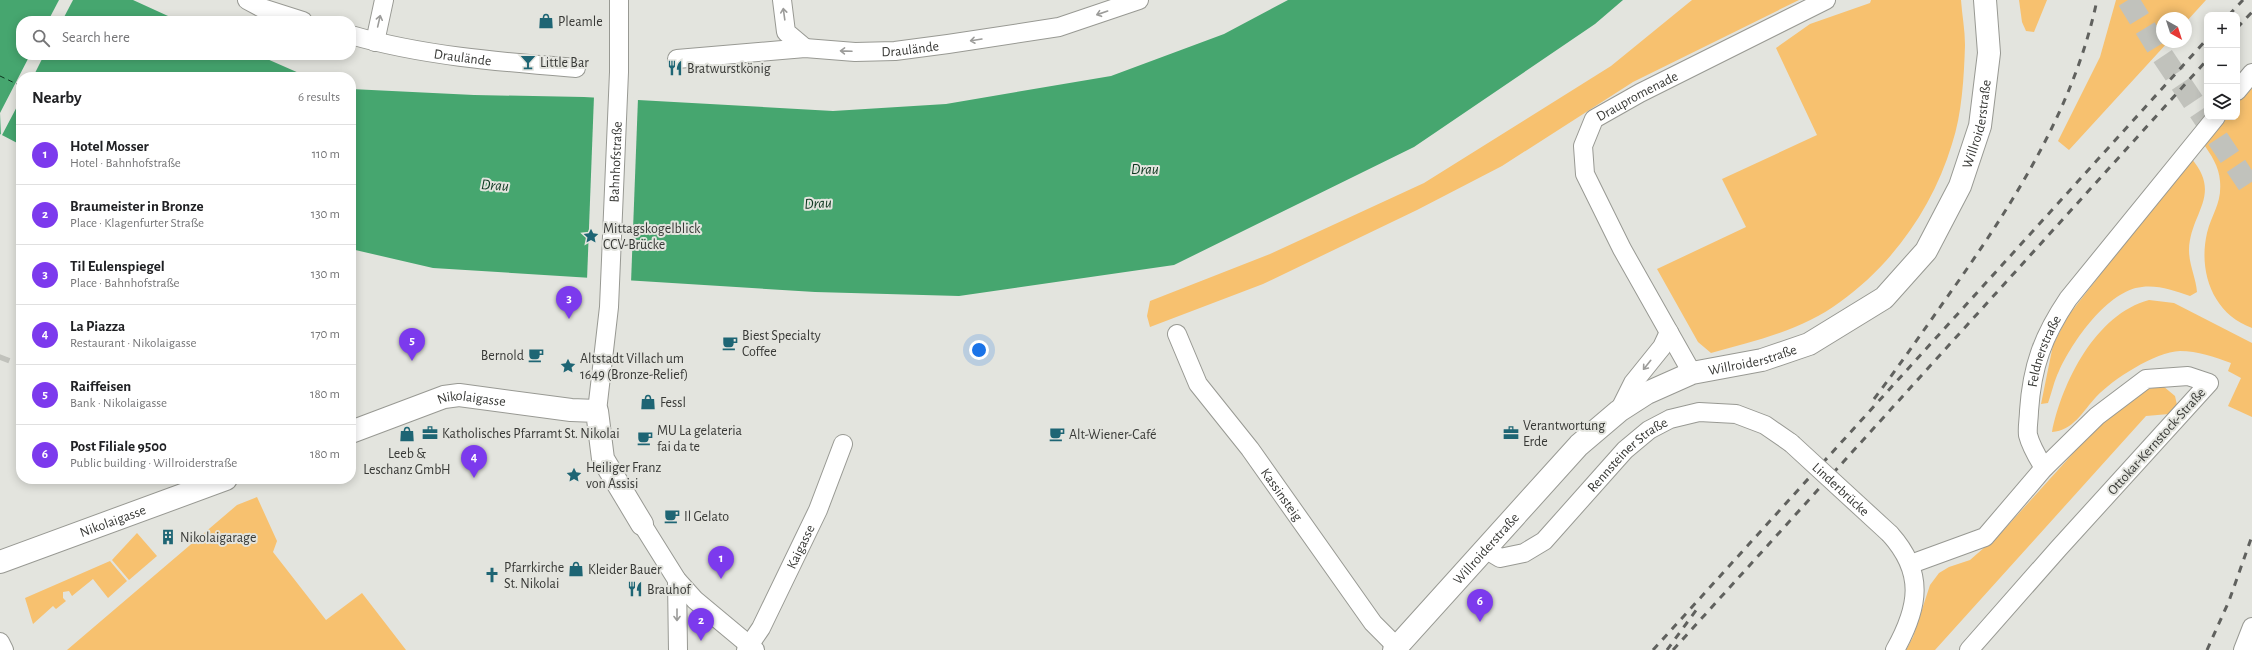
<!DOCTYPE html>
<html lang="en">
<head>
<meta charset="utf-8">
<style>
	:root { --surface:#fff; --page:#f6f6f6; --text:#202124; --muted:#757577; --line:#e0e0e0; --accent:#7c3aed }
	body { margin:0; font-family:"Alegreya Sans",sans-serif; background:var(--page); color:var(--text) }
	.controls { position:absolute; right:12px; top:12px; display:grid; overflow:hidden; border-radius:8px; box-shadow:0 2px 10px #0003 }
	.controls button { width:36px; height:36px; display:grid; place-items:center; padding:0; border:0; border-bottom:1px solid var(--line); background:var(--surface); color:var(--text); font:20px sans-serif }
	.compass { position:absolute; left:2156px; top:12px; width:36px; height:36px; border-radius:50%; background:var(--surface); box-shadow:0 2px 10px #0003; rotate:141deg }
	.you { position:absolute; left:979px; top:350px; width:14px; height:14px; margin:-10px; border:3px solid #fff; border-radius:50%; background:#1a73e8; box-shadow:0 0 0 6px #1a73e833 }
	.badge { display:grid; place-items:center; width:26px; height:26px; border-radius:50%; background:var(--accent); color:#fff; font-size:13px; font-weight:700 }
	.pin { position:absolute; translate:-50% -33px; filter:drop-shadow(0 1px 2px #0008) }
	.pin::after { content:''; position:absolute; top:21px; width:14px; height:12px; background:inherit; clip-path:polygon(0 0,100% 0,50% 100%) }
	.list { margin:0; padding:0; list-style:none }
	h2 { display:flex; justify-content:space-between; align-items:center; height:52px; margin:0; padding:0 16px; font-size:17px }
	h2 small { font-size:13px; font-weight:400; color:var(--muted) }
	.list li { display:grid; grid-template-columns:26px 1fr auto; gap:12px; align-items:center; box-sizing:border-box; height:60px; padding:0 16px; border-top:1px solid var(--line) }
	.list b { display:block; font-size:15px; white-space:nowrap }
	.list p { margin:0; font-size:13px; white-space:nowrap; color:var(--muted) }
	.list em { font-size:13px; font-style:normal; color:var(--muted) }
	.icon { flex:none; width:22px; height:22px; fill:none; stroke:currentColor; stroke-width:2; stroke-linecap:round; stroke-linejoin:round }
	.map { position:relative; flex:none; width:2252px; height:650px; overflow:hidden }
	.search { position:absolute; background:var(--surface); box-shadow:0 2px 10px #0003; left:16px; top:16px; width:340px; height:44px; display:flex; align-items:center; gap:10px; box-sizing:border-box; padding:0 14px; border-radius:16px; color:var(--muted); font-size:15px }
	.panel { position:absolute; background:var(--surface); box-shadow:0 2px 10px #0003; left:16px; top:72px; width:340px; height:412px; border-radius:16px }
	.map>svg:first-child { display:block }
</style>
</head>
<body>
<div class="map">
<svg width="2252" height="650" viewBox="0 0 2252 650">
	<rect width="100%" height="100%" fill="#e3e4de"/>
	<g fill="#f7c16f">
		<polygon points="1692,0 1799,0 1633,82 1502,166 1417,210 1263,284 1150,327 1147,316 1150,301 1270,254 1424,183 1611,66"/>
		<path d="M1871,0H1961C1962,15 1965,30 1965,45C1964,77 1962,114 1952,144C1933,207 1893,264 1840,302C1803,330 1755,341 1711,353L1698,342L1657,269L1746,227L1722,179L1817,135L1776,48L1810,24L1870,3Z"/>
		<polygon points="2019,0 2047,0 2034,32 2026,31 2022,22"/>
		<polygon points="2116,0 2206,0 2186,22 2186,18 2162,18 2162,42 2168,42 2069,150 2058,141 2100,57"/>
		<path d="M2252,83V328C2213,314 2198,272 2207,233C2212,213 2222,204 2220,181C2219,166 2211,155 2203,143L2224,117H2237V101Z"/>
		<path d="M2191,158C2223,195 2190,213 2189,250C2189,265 2196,278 2197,292L2190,296C2174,291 2159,285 2142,287C2108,290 2072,342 2059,371C2054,381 2052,392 2048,403L2041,404L2053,345L2068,316Z"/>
		<path d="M2149,300L2174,303L2252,343V417L2228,406L2241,378L2228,371L2231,363C2214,357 2198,351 2180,351C2155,352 2113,379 2096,397C2083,411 2073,431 2052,432C2062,382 2096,314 2149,300Z"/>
		<polygon points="2163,386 2175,396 2177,405 2169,414 2146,416 1935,650 1906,650 1913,637 1930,585 1939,573 1949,567 1970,560 2001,533 2095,429 2144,390"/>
		<polygon points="257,497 277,541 273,552 326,620 362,593 406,650 67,650 237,505"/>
		<polygon points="137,533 157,556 129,580 112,560"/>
		<polygon points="110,561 127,581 108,598 93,579 72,596 69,591 63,592 63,598 66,601 56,609 53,606 33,624 25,598"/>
	</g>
	<g fill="#46a66f">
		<polygon points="0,0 133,0 179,21 21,21 21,55 258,55 308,77 21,77 21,145 0,134"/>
		<polygon points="1288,0 1623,0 1595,24 1414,147 1174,265 959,296 815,292 433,268 351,249 351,89 474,95 584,97 833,111 946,104 1111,76 1224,34"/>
	</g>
	<g fill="#e3e4de">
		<polygon points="59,0 73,0 62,21 48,21"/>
		<polygon points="30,55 44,55 33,77 21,77 21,99 1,137 0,113"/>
		<polygon points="594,96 638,98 631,283 587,280"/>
	</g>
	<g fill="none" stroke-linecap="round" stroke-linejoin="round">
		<polyline stroke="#0d361f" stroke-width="1" stroke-dasharray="5 4" stroke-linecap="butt" points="0,76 21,86"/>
		<polyline stroke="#c1c2bc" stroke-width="18" stroke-dasharray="18 9" stroke-linecap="butt" points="0,360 2,355"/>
		<polyline stroke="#c1c2bc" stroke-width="22" stroke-dasharray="22 11" stroke-linecap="butt" points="2128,0 2160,52 2252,190"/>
		<defs>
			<g id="minor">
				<polyline points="247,0 262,8 303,21"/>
				<polyline points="782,0 786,32 805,48"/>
				<path id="s1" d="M351,35C423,56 502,62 576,68"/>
				<polyline points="375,42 384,0"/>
				<path id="s2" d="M677,59L805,48L855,52L895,51L948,44L1059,27L1139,0"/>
				<polyline points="2237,91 2252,73"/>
				<path id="s3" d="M1177,334L1198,384L1250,449L1373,623L1397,647"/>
				<path id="s4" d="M1692,373L1622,249L1585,174L1583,146L1594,119L1640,93L1826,0"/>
				<path id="s5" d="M597,411L609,307L619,72V0"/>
				<polyline points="1619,411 1633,383 1662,347 1669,332"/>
				<path id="s6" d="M2044,468C2038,458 2031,447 2028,435C2027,428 2029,418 2029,411C2032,366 2043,336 2068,299L2216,117"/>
				<polyline points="642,524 677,580 695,600 755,650"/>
				<path d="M1890,534C1925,573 1919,607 1895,650"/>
				<path id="s7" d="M1485,549L1500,558L1524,553L1544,541L1625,450L1649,430L1670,419L1699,412L1736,414L1765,425L1791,443"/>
				<polyline points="1911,564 1985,537 2044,468 2097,416 2146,379 2188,376 2209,383 2058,549 1969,650"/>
				<polyline points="677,580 678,650"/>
				<polyline points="0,642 4,650"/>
				<path id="s8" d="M746,650L761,628L818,510L843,444"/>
				<polyline points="2243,650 2252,627"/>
			</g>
			<g id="tertiary">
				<path id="s9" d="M351,432L444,397L459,395L571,410L597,411L603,459L642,524"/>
				<path id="s10" d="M0,562L226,479"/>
				<path id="s11" d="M1394,650L1579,445L1619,411L1647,393L1692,373L1762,360L1809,344L1884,298L1926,251L1960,186L1980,126L1989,53L1985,0"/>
			</g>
		</defs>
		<use href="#minor" stroke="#989993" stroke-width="20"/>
		<use href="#tertiary" stroke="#989993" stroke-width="24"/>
		<use href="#minor" stroke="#fff" stroke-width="18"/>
		<use href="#tertiary" stroke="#fff" stroke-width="22"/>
		<g stroke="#60615e" stroke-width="3" stroke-dasharray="7 7" stroke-linecap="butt">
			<polyline points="2229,15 2243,0"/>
			<polyline points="2237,28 2252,12"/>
			<path d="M1874,399C1896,370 1917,340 1938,310C2005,216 2073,115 2097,0"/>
			<polyline points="1653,650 2207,39"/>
			<polyline points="1667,650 1697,609"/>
			<polyline points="1673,650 2207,60"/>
			<polyline points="2207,650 2229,601 2252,536"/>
		</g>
		<defs>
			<g id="minor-bridge">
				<path id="s12" d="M1791,443L1890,534"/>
			</g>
		</defs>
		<use href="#minor-bridge" stroke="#989993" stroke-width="20" stroke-linecap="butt"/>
		<use href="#minor-bridge" stroke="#fff" stroke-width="18"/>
	</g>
	<defs><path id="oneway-shaft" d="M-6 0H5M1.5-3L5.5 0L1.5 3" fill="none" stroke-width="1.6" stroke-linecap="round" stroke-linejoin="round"/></defs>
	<g stroke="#9c9c9a">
		<use href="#oneway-shaft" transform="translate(1102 13) rotate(161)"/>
		<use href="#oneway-shaft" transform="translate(784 14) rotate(-98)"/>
		<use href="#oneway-shaft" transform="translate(379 21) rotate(-77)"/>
		<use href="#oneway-shaft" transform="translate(976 40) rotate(171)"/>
		<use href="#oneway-shaft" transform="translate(846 51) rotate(-178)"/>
		<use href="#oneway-shaft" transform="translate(1647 365) rotate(129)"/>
		<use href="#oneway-shaft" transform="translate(677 615) rotate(90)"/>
	</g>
	<defs>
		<symbol id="shop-bare" viewBox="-9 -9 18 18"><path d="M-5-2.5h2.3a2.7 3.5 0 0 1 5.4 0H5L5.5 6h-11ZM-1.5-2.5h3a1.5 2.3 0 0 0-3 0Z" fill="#1e6574" stroke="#e3e4de" stroke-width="2.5" paint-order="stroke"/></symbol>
		<symbol id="bar-bare" viewBox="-9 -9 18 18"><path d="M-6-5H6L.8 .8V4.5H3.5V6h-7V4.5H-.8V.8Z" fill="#1e6574" stroke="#e3e4de" stroke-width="2.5" paint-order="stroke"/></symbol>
		<symbol id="restaurant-bare" viewBox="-9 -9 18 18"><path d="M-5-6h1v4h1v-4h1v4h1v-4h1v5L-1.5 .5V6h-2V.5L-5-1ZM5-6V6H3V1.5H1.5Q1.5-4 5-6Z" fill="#1e6574" stroke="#e3e4de" stroke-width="2.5" paint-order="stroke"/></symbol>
		<symbol id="sight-bare" viewBox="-9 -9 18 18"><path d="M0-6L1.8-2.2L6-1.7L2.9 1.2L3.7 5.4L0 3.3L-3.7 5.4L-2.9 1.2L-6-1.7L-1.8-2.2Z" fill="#1e6574" stroke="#e3e4de" stroke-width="2.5" paint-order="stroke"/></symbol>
		<symbol id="cafe-bare" viewBox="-9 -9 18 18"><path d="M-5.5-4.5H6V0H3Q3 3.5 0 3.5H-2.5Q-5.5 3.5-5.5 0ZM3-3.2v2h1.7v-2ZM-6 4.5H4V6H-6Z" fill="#1e6574" stroke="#e3e4de" stroke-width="2.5" paint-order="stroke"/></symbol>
		<symbol id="office-bare" viewBox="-9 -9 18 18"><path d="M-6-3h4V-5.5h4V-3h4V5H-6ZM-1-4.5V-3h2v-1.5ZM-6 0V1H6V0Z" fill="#1e6574" stroke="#e3e4de" stroke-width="2.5" paint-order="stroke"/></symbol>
		<symbol id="building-bare" viewBox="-9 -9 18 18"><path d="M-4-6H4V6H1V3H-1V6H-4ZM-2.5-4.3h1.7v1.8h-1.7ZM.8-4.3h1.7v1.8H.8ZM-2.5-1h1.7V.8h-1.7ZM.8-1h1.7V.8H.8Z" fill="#1e6574" stroke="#e3e4de" stroke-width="2.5" paint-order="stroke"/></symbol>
		<symbol id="church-bare" viewBox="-9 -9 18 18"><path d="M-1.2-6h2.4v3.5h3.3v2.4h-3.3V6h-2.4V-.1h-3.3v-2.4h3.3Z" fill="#1e6574" stroke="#e3e4de" stroke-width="2.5" paint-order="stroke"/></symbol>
	</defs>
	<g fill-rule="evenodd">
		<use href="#shop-bare" x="535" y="10" width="22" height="22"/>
		<use href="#bar-bare" x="517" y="51" width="22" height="22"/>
		<use href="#restaurant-bare" x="664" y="57" width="22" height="22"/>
		<use href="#sight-bare" x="580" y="225" width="22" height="22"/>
		<use href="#cafe-bare" x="719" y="332" width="22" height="22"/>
		<use href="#cafe-bare" x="525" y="344" width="22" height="22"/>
		<use href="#sight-bare" x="557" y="355" width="22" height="22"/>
		<use href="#shop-bare" x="637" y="391" width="22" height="22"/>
		<use href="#office-bare" x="419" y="422" width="22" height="22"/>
		<use href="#office-bare" x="1500" y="422" width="22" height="22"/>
		<use href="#shop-bare" x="396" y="423" width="22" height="22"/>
		<use href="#cafe-bare" x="1046" y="423" width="22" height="22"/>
		<use href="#cafe-bare" x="634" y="427" width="22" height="22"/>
		<use href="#sight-bare" x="563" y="464" width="22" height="22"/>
		<use href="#cafe-bare" x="661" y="505" width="22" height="22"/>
		<use href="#building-bare" x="157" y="526" width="22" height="22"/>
		<use href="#shop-bare" x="565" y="558" width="22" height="22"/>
		<use href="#church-bare" x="481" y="564" width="22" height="22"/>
		<use href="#restaurant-bare" x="624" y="578" width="22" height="22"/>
	</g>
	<g text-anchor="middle" stroke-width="4" stroke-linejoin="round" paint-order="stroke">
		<g font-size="14" fill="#383936" stroke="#e3e4de" text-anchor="start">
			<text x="558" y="26">Pleamle</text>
			<text x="540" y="67">Little Bar</text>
			<text x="687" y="73">Bratwurstkönig</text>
			<text x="603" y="233">Mittagskogelblick<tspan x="603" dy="16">CCV-Brücke</tspan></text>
			<text x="742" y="340">Biest Specialty<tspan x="742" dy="16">Coffee</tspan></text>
			<text x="524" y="360" text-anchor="end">Bernold</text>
			<text x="580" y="363">Altstadt Villach um<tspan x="580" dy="16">1649 (Bronze-Relief)</tspan></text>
			<text x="660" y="407">Fessl</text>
			<text x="1523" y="430">Verantwortung<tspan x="1523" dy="16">Erde</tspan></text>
			<text x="657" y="435">MU La gelateria<tspan x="657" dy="16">fai da te</tspan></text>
			<text x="442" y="438">Katholisches Pfarramt St. Nikolai</text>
			<text x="1069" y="439">Alt-Wiener-Café</text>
			<text x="407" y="458" text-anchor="middle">Leeb &amp;<tspan x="407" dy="16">Leschanz GmbH</tspan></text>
			<text x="586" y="472">Heiliger Franz<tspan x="586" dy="16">von Assisi</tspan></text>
			<text x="684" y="521">Il Gelato</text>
			<text x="180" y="542">Nikolaigarage</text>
			<text x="504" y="572">Pfarrkirche<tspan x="504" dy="16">St. Nikolai</tspan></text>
			<text x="588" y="574">Kleider Bauer</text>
			<text x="647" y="594">Brauhof</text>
		</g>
		<g font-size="14" fill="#383936" stroke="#e3e4de">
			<text dy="5" stroke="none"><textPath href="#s2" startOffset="234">Draulände</textPath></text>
			<text dy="5" stroke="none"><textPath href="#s1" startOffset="114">Draulände</textPath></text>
			<text dy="5" stroke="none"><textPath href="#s4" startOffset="332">Draupromenade</textPath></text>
			<text dy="5" stroke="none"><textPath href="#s11" startOffset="821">Willroiderstraße</textPath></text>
			<text dy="5" stroke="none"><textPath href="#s5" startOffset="250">Bahnhofstraße</textPath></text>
			<text dy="5" stroke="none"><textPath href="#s6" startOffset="123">Feldnerstraße</textPath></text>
			<text dy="5" stroke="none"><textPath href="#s11" startOffset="473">Willroiderstraße</textPath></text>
			<text dy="5" stroke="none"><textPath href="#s9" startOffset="127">Nikolaigasse</textPath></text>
			<text transform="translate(2156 441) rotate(-48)" y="5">Ottokar-Kernstock-Straße</text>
			<text dy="5" stroke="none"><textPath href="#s7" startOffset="186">Rennsteiner Straße</textPath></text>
			<text dy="5" stroke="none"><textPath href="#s12" startOffset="68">Linderbrücke</textPath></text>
			<text dy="5" stroke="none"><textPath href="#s3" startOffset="193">Kassinsteig</textPath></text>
			<text dy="5" stroke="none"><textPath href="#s10" startOffset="120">Nikolaigasse</textPath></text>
			<text dy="5" stroke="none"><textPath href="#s8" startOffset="117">Kaigasse</textPath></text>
			<text dy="5" stroke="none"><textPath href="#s11" startOffset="137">Willroiderstraße</textPath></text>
		</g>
		<g font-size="15" font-style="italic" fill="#0d361f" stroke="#e3e4de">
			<text x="1145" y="174">Drau</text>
			<text transform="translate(495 185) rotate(4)" y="5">Drau</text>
			<text transform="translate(818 203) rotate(-3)" y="5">Drau</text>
		</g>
	</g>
</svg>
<div class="controls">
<button>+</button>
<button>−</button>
<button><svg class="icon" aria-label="layers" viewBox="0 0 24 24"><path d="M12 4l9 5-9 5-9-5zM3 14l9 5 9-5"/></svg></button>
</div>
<svg class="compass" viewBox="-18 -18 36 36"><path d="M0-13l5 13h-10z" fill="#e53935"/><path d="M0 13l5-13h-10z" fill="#757577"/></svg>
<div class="you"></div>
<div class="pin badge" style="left:721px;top:579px">1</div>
<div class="pin badge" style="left:701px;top:641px">2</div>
<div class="pin badge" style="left:569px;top:319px">3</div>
<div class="pin badge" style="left:474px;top:478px">4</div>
<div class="pin badge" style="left:412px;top:361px">5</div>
<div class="pin badge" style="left:1480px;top:622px">6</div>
<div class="search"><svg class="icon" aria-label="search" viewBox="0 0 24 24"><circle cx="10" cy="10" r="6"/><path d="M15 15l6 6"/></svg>Search here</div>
<section class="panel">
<h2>Nearby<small>6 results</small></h2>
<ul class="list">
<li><span class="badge">1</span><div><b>Hotel Mosser</b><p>Hotel · Bahnhofstraße</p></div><em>110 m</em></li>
<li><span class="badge">2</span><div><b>Braumeister in Bronze</b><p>Place · Klagenfurter Straße</p></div><em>130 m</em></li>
<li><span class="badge">3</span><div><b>Til Eulenspiegel</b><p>Place · Bahnhofstraße</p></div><em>130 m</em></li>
<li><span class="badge">4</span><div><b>La Piazza</b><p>Restaurant · Nikolaigasse</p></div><em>170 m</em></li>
<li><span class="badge">5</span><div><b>Raiffeisen</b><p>Bank · Nikolaigasse</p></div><em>180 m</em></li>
<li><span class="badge">6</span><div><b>Post Filiale 9500</b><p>Public building · Willroiderstraße</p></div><em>180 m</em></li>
</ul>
</section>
</div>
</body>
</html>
